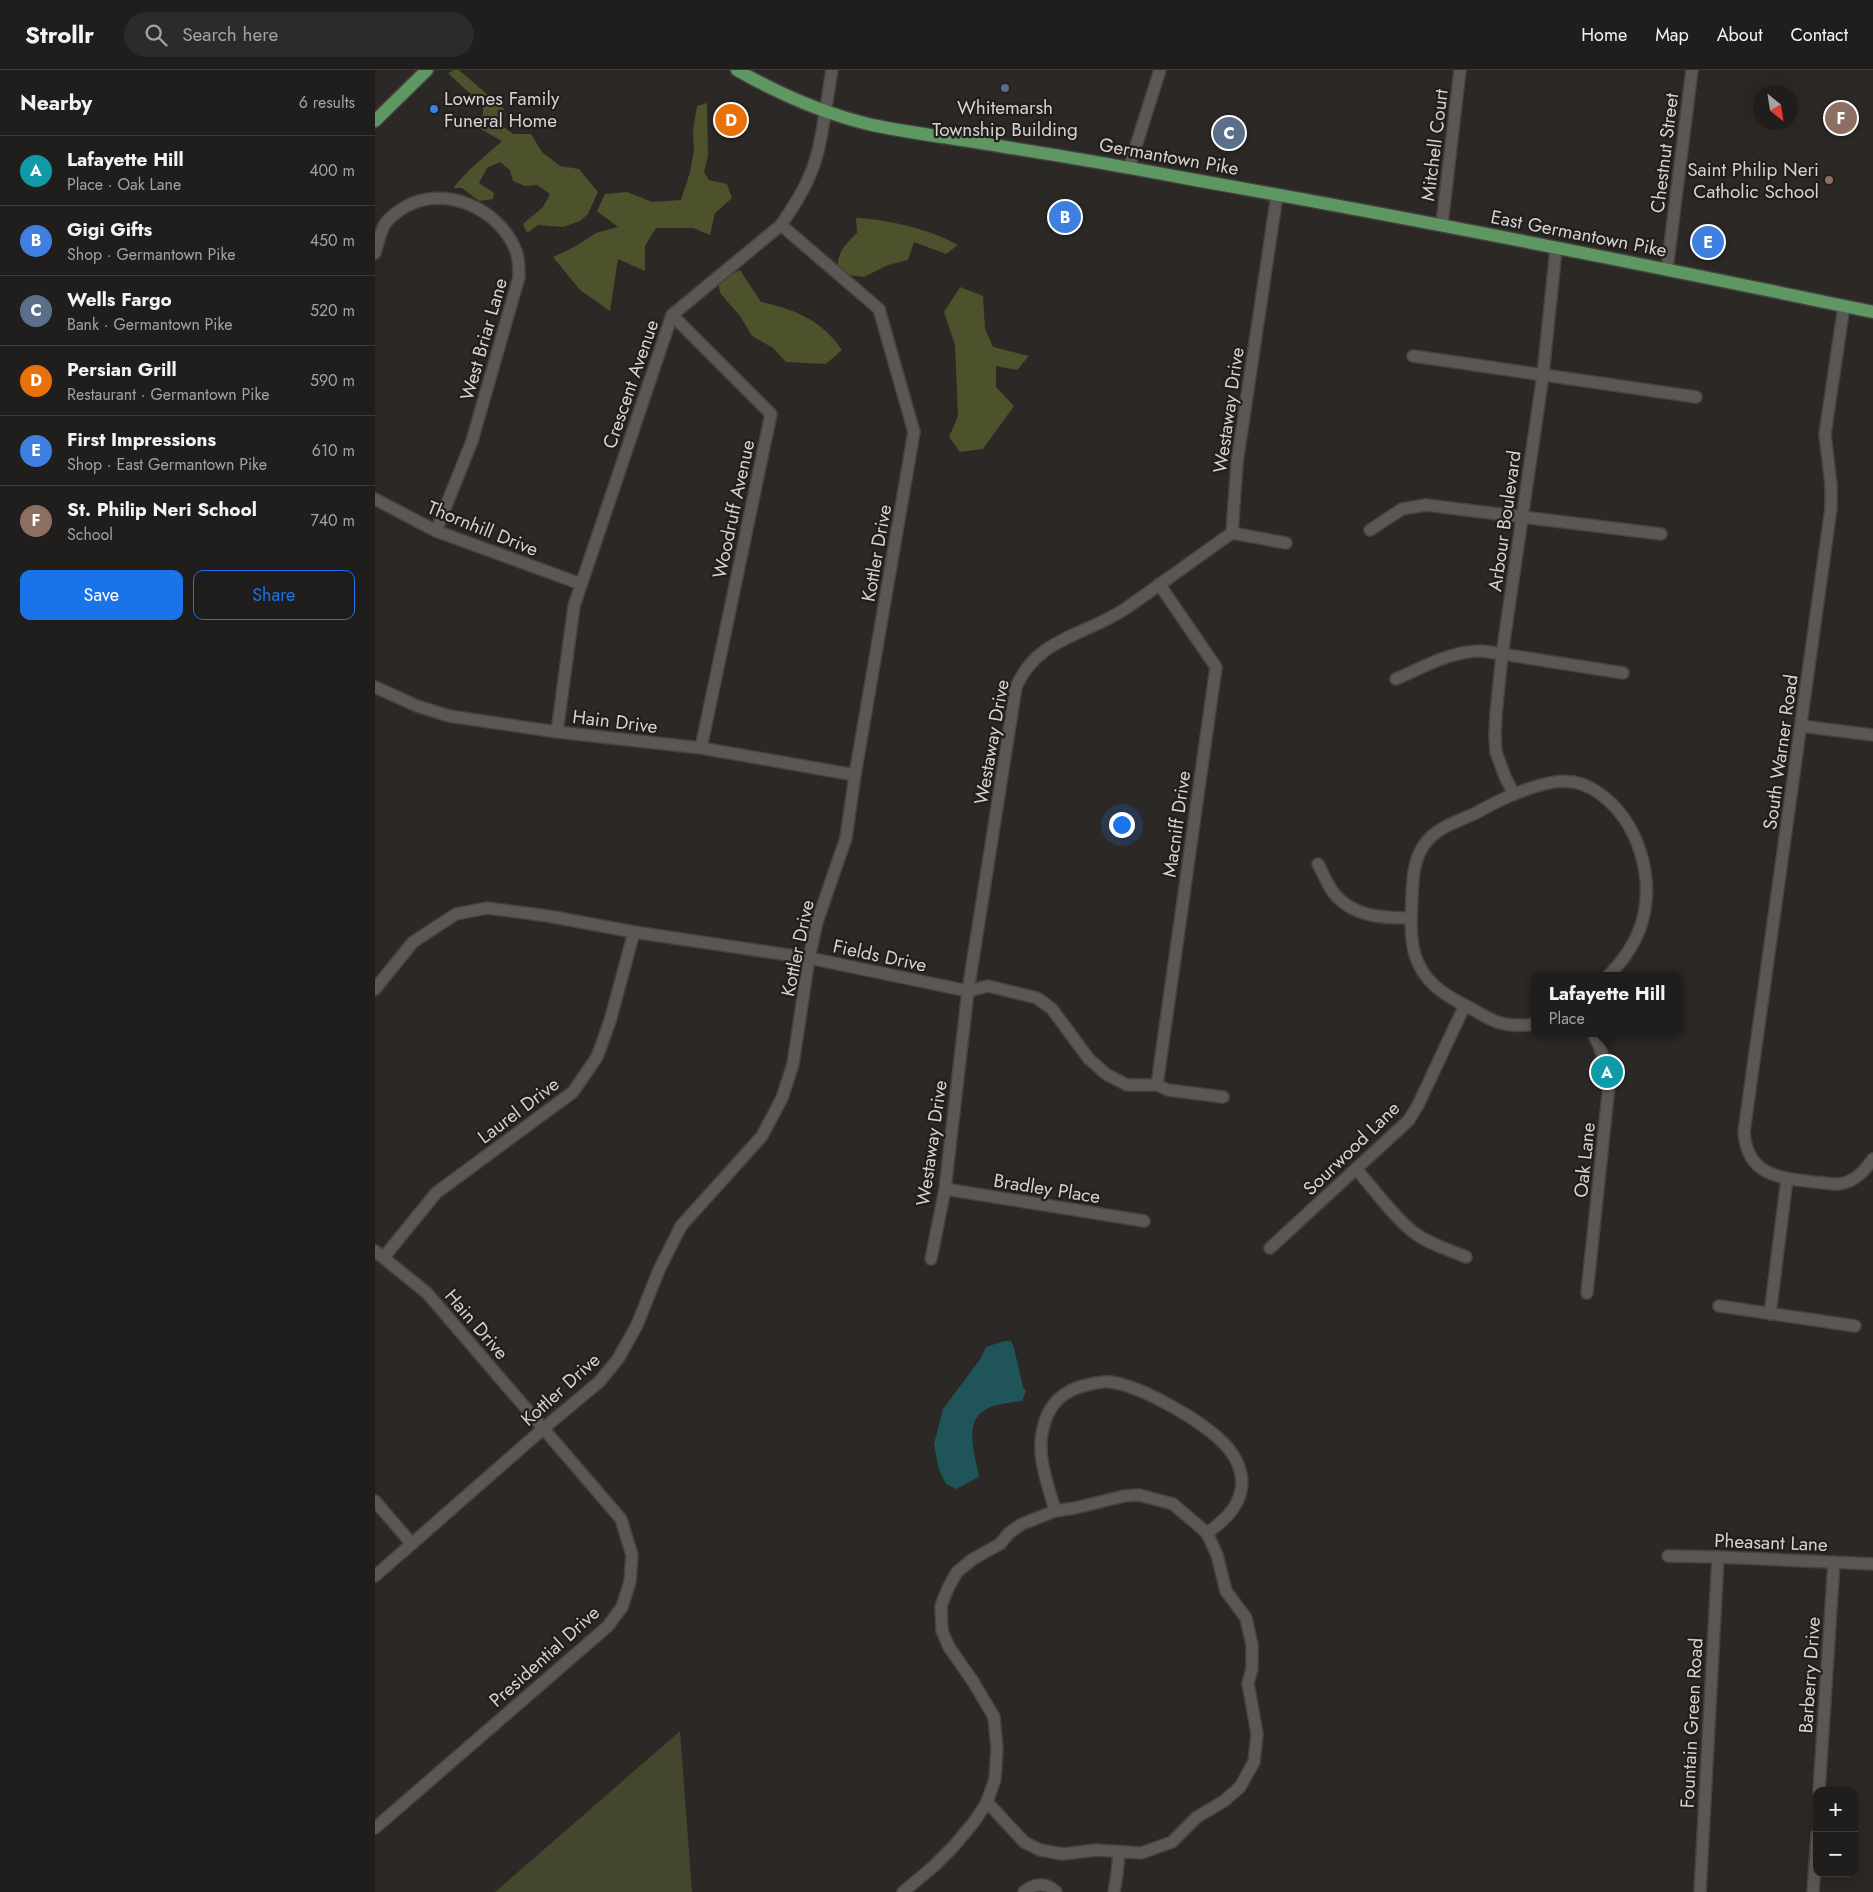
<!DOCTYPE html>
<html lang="en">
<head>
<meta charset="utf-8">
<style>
	:root { --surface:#201e1c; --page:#2d2b29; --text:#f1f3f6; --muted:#a2a2a3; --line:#3d3c3b; --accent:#1a73e8 }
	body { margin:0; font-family:Jost,sans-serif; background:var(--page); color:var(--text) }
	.controls { position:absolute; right:15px; bottom:15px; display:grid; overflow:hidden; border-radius:10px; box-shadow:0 5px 20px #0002 }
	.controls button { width:45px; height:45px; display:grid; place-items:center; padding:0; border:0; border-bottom:1px solid var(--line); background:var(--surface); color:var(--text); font:25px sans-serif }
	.compass { position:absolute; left:1378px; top:15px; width:45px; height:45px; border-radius:50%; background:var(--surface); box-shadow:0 5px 20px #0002; rotate:150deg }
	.you { position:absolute; left:746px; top:754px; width:18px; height:18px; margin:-12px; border:4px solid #fff; border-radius:50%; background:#1a73e8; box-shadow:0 0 0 8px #1a73e833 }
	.badge { display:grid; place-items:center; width:32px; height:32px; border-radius:50%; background:var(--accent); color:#fff; font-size:16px; font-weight:700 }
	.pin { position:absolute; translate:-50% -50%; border:2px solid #fff; box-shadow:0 1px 5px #0006 }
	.popup { position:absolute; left:1156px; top:902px; width:152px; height:65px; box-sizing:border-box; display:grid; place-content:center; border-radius:10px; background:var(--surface); filter:drop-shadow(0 1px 4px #0005); font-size:16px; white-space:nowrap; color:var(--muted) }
	.popup b { font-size:19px; color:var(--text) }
	.popup::after { content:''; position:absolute; left:50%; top:100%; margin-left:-10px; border:10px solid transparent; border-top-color:var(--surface) }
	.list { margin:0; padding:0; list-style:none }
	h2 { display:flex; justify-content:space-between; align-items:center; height:65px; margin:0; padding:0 20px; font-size:21px }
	h2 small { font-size:16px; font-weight:400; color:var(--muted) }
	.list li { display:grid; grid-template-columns:32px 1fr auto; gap:15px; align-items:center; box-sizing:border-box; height:70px; padding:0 20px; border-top:1px solid var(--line) }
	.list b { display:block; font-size:19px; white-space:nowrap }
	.list p { margin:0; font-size:16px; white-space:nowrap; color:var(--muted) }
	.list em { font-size:16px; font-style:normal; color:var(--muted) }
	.actions { display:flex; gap:10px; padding:15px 20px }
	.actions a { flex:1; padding:11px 0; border:1px solid var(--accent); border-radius:10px; text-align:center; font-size:18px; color:var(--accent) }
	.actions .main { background:var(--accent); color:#fff }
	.icon { flex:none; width:28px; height:28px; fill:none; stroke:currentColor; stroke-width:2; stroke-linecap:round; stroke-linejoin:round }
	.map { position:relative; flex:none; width:1498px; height:1822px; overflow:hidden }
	header { display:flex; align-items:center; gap:30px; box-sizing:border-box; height:70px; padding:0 25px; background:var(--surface); border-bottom:1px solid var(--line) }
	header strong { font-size:24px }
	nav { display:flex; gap:28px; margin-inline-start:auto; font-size:18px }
	.search { width:350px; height:45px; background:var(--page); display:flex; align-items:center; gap:12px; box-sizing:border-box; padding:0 18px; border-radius:28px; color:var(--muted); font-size:19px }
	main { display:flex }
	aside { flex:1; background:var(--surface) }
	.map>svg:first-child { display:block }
</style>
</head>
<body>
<header>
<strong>Strollr</strong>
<div class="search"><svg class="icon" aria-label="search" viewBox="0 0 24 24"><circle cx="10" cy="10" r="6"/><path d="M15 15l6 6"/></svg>Search here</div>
<nav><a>Home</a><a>Map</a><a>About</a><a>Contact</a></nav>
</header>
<main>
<aside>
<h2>Nearby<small>6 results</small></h2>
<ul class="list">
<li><span class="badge" style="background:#0f9aa8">A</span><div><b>Lafayette Hill</b><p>Place · Oak Lane</p></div><em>400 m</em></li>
<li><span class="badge" style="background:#3f7fe0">B</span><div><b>Gigi Gifts</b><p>Shop · Germantown Pike</p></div><em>450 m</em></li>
<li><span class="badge" style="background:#5c6f8a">C</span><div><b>Wells Fargo</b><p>Bank · Germantown Pike</p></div><em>520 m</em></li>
<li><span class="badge" style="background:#e8710a">D</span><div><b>Persian Grill</b><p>Restaurant · Germantown Pike</p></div><em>590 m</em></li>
<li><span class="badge" style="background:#3f7fe0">E</span><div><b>First Impressions</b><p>Shop · East Germantown Pike</p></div><em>610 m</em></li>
<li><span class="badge" style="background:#8d6e63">F</span><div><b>St. Philip Neri School</b><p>School</p></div><em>740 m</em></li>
</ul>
<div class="actions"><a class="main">Save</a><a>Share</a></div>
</aside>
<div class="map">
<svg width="1498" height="1822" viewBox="0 0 1498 1822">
	<rect width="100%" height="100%" fill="#2b2826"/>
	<polygon fill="#44462d" points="305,1661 317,1822 120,1822"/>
	<g fill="#4d512c">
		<polygon points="79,0 84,0 129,39 122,52 138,64 156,64 167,82 185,96 204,99 223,122 213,144 205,151 188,157 163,155 152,163 148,154 168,137 175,124 162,115 150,116 138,111 135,100 125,92 112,98 104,113 119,123 118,129 104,131 87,118 78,118 95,99 127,71 102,57 108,44 108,36 73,3"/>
		<polygon points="332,33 333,86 329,102 334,110 352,114 357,128 340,143 335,165 318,158 281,158 270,176 270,201 243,189 235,241 205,220 178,187 201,176 221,163 243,157 222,141 230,124 252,122 277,132 306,130 315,102 319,80 318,60 322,36"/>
		<path d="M481,148C512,149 557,160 583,175L571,184L539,172L533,190L513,195L489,207L463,204C461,183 468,177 482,163Z"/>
		<path d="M365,200L386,232C419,239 447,250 467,280L451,294L411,292L398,278L377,266L365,246L345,223L343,211Z"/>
		<polygon points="585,217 608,226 610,259 618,277 654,286 642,300 621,296 621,317 639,336 608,379 585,382 574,367 583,346 580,275 569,242"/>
	</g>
	<path fill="#1f5558" d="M629,1271H636L639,1278L648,1317L651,1321L647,1331C638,1332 628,1333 619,1336C585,1346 600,1382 604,1407L581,1419L571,1414L564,1400L559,1374L568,1339L606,1288L611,1277Z"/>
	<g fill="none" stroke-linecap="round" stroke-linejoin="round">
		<defs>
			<g id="minor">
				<polyline points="754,98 785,0"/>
				<polyline points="1067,154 1085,0"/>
				<path d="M0,183C3,173 5,163 10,154C15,147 23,141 30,137C70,114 125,139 141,181C144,189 144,199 144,207L97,371L61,461"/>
				<polyline points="1292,199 1317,0"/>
				<path d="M1469,236L1450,364L1456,415V438L1369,1062C1372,1105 1403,1108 1439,1112C1448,1112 1460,1116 1469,1113C1482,1110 1491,1099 1498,1089"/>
				<polyline points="297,245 396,344 326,678"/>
				<polyline points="1038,286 1321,327"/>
				<polyline points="0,429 61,461 206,514"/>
				<polyline points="995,460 1027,439 1051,435 1286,464"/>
				<polyline points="857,463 911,473"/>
				<path d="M1021,609C1049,597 1077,580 1108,581L1248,603"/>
				<polyline points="0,617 42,636 74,646 182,662 326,678 480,705"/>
				<polyline points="1426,656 1498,665"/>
				<path d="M182,662L199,536L297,245L406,155C421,133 435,111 442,85C449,58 452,28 457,0"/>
				<polyline points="1139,724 1130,707 1121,682 1120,665 1121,644 1127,585 1168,305 1181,179"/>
				<path d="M943,794C948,803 952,814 958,822C977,847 1007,848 1036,848"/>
				<polyline points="0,919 38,872 81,844 112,838 173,846 259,862 434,888 593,921 613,916 662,928 677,939 714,989 731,1004 752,1015 782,1015 793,1020 848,1027"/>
				<path d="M1160,954C1147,956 1134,956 1122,952C1114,949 1106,944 1099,940C1077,929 1055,918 1044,895C1034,875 1036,850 1037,828C1038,807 1038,788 1052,771C1065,756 1084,751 1101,743C1114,736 1128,728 1142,723C1171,712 1197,703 1224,723C1263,751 1280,806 1267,852C1261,872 1248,891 1233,906"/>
				<polyline points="782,1015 841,597 784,514"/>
				<path d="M981,1099C998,1118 1022,1151 1041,1164C1056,1175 1075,1180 1091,1187"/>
				<polyline points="570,1119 769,1151"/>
				<polyline points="895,1178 1034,1050 1043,1035 1090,935"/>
				<polyline points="0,1181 52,1223 246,1449 257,1485 255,1512 247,1537 233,1556 0,1758"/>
				<polyline points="9,1187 61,1123 198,1022 222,987 235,951 259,862"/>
				<path d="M556,1189L570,1119L593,921L641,617C662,568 709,566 750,539C786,514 821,488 857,463L862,393L902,125"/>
				<path d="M1212,1223L1234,1015C1232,996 1227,980 1218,963"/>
				<polyline points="1344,1236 1480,1256"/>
				<polyline points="1395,1244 1412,1109"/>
				<polyline points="0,1431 37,1474"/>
				<path d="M680,1441C674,1417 662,1389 667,1363C672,1334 688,1319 716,1314C722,1313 729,1311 735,1312C767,1316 832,1353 853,1378C859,1385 864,1395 866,1404C871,1431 852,1449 832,1463"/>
				<polyline points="1293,1486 1343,1487 1498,1494"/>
				<polyline points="0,1506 169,1358 224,1312 243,1289 262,1255 284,1200 306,1156 387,1066 407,1028 418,994 434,888 442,852 471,768 480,705 539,362 504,239 406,155"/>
				<polyline points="1444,1721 1459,1492"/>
				<polyline points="528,1822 559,1796 578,1777 599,1752 612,1732 620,1709 622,1679 619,1647 599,1613 574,1577 567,1561 566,1536 573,1518 582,1502 598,1489 625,1474 634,1463 647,1454 680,1441 700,1438 749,1426 764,1425 798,1434 832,1463 842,1485 851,1521 871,1548 877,1575 877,1599 873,1613 882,1664 879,1692 865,1717 849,1731 822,1747 797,1772 766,1783 721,1780 688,1784 665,1780 649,1772 612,1732"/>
				<path d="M649,1822C659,1813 671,1812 681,1822"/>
				<polyline points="739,1822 742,1804 744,1782"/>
				<polyline points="1325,1822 1343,1487"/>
				<polyline points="1438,1822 1442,1765"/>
			</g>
			<g id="primary">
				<path d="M362,0C404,24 450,44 497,55C541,64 586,69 630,77C694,87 757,98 820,110C1047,150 1273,195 1498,242"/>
				<polyline points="0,51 52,0"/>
			</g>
		</defs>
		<use href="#minor" stroke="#454341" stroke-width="14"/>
		<use href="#primary" stroke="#454341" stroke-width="15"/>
		<use href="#minor" stroke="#5a5754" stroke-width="11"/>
		<use href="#primary" stroke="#5f9762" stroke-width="12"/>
	</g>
	<circle fill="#5c6f8a" stroke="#211e1c" stroke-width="2" cx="630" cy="18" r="5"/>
	<circle fill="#3f7fe0" stroke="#211e1c" stroke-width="2" cx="59" cy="39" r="5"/>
	<circle fill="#8d6e63" stroke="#211e1c" stroke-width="2" cx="1454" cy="110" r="5"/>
	<g text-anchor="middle" stroke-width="4.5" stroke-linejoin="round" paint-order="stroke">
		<g font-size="19" fill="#d5d3d1" stroke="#211e1c" text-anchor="start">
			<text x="69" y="35">Lownes Family<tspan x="69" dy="22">Funeral Home</tspan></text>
			<text x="630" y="44" text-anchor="middle">Whitemarsh<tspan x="630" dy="22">Township Building</tspan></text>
			<text x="1444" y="106" text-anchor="end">Saint Philip Neri<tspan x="1444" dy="22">Catholic School</tspan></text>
		</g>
		<g font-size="19" fill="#d5d3d1" stroke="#211e1c">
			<text transform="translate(1059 75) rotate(-83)" y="7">Mitchell Court</text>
			<text transform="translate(1289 83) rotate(-83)" y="7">Chestnut Street</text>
			<text transform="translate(794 86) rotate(10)" y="7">Germantown Pike</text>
			<text transform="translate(1204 163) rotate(11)" y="7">East Germantown Pike</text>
			<text transform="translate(108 269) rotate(-74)" y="7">West Briar Lane</text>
			<text transform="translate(255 314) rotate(-71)" y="7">Crescent Avenue</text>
			<text transform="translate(853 340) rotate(-82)" y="7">Westaway Drive</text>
			<text transform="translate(358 439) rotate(-78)" y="7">Woodruff Avenue</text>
			<text transform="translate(1129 451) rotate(-82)" y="7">Arbour Boulevard</text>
			<text transform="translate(108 458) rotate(22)" y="7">Thornhill Drive</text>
			<text transform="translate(501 483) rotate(-80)" y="7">Kottler Drive</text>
			<text transform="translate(240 651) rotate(7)" y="7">Hain Drive</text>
			<text transform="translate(616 672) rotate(-80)" y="7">Westaway Drive</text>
			<text transform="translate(1405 682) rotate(-82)" y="7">South Warner Road</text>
			<text transform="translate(801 754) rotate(-82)" y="7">Macniff Drive</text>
			<text transform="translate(422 878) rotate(-78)" y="7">Kottler Drive</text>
			<text transform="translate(505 885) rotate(12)" y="7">Fields Drive</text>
			<text transform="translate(143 1040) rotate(-37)" y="7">Laurel Drive</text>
			<text transform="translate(556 1073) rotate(-82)" y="7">Westaway Drive</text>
			<text transform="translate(976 1078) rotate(-44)" y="7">Sourwood Lane</text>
			<text transform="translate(1209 1090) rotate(-84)" y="7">Oak Lane</text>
			<text transform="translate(672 1118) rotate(9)" y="7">Bradley Place</text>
			<text transform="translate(102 1254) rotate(49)" y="7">Hain Drive</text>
			<text transform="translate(185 1319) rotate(-42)" y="7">Kottler Drive</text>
			<text transform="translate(1396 1472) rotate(2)" y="7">Pheasant Lane</text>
			<text transform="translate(169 1586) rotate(-42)" y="7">Presidential Drive</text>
			<text transform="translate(1434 1605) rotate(-86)" y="7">Barberry Drive</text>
			<text transform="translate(1316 1653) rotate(-87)" y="7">Fountain Green Road</text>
		</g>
	</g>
</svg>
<div class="controls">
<button>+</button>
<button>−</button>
</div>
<svg class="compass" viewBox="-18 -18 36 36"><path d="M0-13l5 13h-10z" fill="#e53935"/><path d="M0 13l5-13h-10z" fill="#a2a2a3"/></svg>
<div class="you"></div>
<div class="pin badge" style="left:1232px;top:1002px;background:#0f9aa8">A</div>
<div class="popup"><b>Lafayette Hill</b>Place</div>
<div class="pin badge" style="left:690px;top:147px;background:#3f7fe0">B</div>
<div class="pin badge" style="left:854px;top:63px;background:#5c6f8a">C</div>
<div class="pin badge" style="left:356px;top:50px;background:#e8710a">D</div>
<div class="pin badge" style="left:1333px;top:172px;background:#3f7fe0">E</div>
<div class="pin badge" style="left:1466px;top:48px;background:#8d6e63">F</div>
</div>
</main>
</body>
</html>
